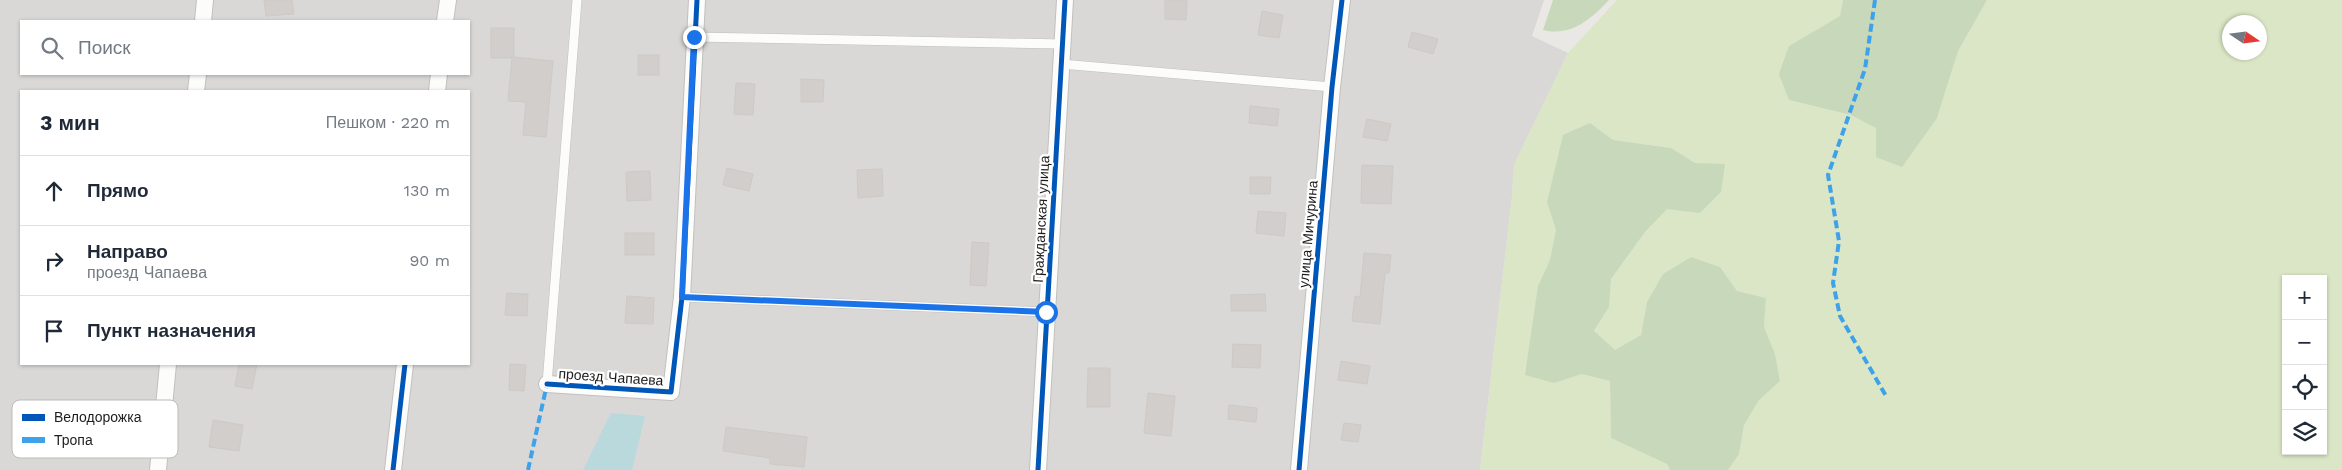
<!DOCTYPE html>
<html lang="ru">
<head>
<meta charset="utf-8">
<style>
	:root { --surface:#fff; --page:#f2f2f3; --text:#1f2937; --muted:#747a83; --line:#e0e1e3 }
	body { margin:0; font-family:"Work Sans",sans-serif; background:var(--page); color:var(--text) }
	.controls { position:absolute; right:15px; bottom:15px; display:grid; overflow:hidden; border-radius:0px; box-shadow:0 1px 4px #0004 }
	.controls button { width:45px; height:45px; display:grid; place-items:center; padding:0; border:0; border-bottom:1px solid var(--line); background:var(--surface); color:var(--text); font:25px sans-serif }
	.compass { position:absolute; left:2222px; top:15px; width:45px; height:45px; border-radius:50%; background:var(--surface); box-shadow:0 1px 4px #0004; rotate:103deg }
	.stop { position:absolute; width:15px; height:15px; margin:-11px; border:4px solid #1a73e8; border-radius:50%; background:#fff }
	.stop.end { background:#1a73e8; border-color:#fff; box-shadow:0 1px 5px #0008 }
	.list { margin:0; padding:0; list-style:none }
	h2 { display:flex; justify-content:space-between; align-items:center; height:65px; margin:0; padding:0 20px; font-size:21px }
	h2 small { font-size:16px; font-weight:400; color:var(--muted) }
	.list li { display:grid; grid-template-columns:32px 1fr auto; gap:15px; align-items:center; box-sizing:border-box; height:70px; padding:0 20px; border-top:1px solid var(--line) }
	.list b { display:block; font-size:19px; white-space:nowrap }
	.list p { margin:0; font-size:16px; white-space:nowrap; color:var(--muted) }
	.list em { font-size:16px; font-style:normal; color:var(--muted) }
	.icon { flex:none; width:28px; height:28px; fill:none; stroke:currentColor; stroke-width:2; stroke-linecap:round; stroke-linejoin:round }
	.map { position:relative; flex:none; width:2342px; height:470px; overflow:hidden }
	.search { position:absolute; background:var(--surface); box-shadow:0 1px 4px #0004; left:20px; top:20px; width:450px; height:55px; display:flex; align-items:center; gap:12px; box-sizing:border-box; padding:0 18px; border-radius:0px; color:var(--muted); font-size:19px }
	.panel { position:absolute; background:var(--surface); box-shadow:0 1px 4px #0004; left:20px; top:90px; width:450px; height:275px; border-radius:0px }
	.map>svg:first-child { display:block }
</style>
</head>
<body>
<div class="map">
<svg width="2342" height="470" viewBox="0 0 2342 470">
	<rect width="100%" height="100%" fill="#eae8e5"/>
	<path fill="#d9d8d6" fill-rule="evenodd" d="M0,0H1544L1532,36L1568,53L1514,165L1512,197L1480,470H0ZM21,21H469V74H21ZM21,91H469V364H21Z"/>
	<path fill="#dae6c5" fill-rule="evenodd" d="M1617,0H1843L1840,16L1789,46V100L1851,115L1877,128L1937,118L1958,51L1987,0H2342V470H1728L1739,454L1744,425L1759,400L1780,381L1775,354L1764,327L1766,298L1737,291L1720,267L1691,257L1663,274L1647,302L1641,335L1615,350L1594,332L1609,307L1611,279L1645,232L1667,209L1695,163L1671,148L1613,140L1590,123L1563,136L1547,202L1556,230L1550,260L1538,286L1554,383L1582,374L1610,381L1611,438L1667,464L1670,470H1480L1512,197L1514,165L1568,53ZM2230,22H2260V52H2230ZM2286,279H2323V451H2286Z"/>
	<g fill="#c8d8bb">
		<path d="M1553,0H1609C1591,19 1571,37 1543,30Z"/>
		<polygon points="1843,0 1987,0 1958,51 1937,118 1902,167 1876,157 1876,128 1851,115 1789,100 1779,74 1789,46 1840,16"/>
		<polygon points="1590,123 1613,140 1671,148 1695,163 1725,164 1721,192 1700,213 1667,209 1645,232 1611,279 1609,307 1594,331 1615,350 1641,335 1647,302 1663,274 1691,257 1720,267 1737,291 1766,298 1764,327 1775,354 1780,381 1759,400 1744,425 1739,454 1728,470 1670,470 1667,464 1611,438 1610,381 1582,374 1554,383 1525,375 1538,286 1550,260 1556,230 1547,202 1563,135"/>
	</g>
	<polygon fill="#b9d9dd" points="611,413 645,416 632,470 583,470"/>
	<g fill="#d1cecc" stroke="#cdc9c6">
		<polygon points="264,0 292,0 294,14 266,16"/>
		<polygon points="1165,0 1187,0 1186,20 1165,19"/>
		<polygon points="1262,11 1283,15 1279,38 1258,35"/>
		<polygon points="491,28 514,28 514,57 553,61 546,137 523,135 526,102 508,101 512,58 491,58"/>
		<polygon points="1412,32 1438,39 1433,54 1408,47"/>
		<rect x="638" y="55" width="21" height="20"/>
		<polygon points="801,79 824,80 823,102 801,102"/>
		<polygon points="736,83 755,84 753,115 734,114"/>
		<polygon points="1250,106 1279,109 1277,126 1249,123"/>
		<polygon points="1367,119 1391,124 1387,141 1363,137"/>
		<polygon points="1362,165 1393,166 1391,204 1361,203"/>
		<polygon points="727,168 753,174 749,191 723,185"/>
		<polygon points="882,169 883,196 858,198 857,170"/>
		<polygon points="650,171 651,200 627,201 626,172"/>
		<polygon points="1250,177 1271,177 1270,194 1250,194"/>
		<polygon points="1258,211 1286,213 1284,236 1256,233"/>
		<rect x="625" y="233" width="29" height="22"/>
		<polygon points="972,242 989,243 986,286 970,285"/>
		<polygon points="1364,253 1391,255 1389,273 1385,273 1380,324 1352,321 1355,296 1360,297"/>
		<polygon points="507,293 528,294 527,316 505,315"/>
		<polygon points="1265,294 1266,311 1231,311 1231,295"/>
		<polygon points="627,296 654,298 653,324 625,323"/>
		<polygon points="1233,344 1261,345 1260,368 1232,367"/>
		<polygon points="1341,361 1370,366 1367,384 1338,380"/>
		<polygon points="239,364 257,364 252,389 235,386"/>
		<polygon points="510,364 526,365 524,391 509,390"/>
		<polygon points="1088,368 1110,368 1110,407 1087,407"/>
		<polygon points="1148,393 1175,396 1171,436 1144,433"/>
		<polygon points="1229,405 1257,408 1256,422 1228,419"/>
		<polygon points="213,420 243,425 239,451 209,447"/>
		<polygon points="1344,423 1361,425 1358,442 1341,440"/>
		<polygon points="726,427 807,437 804,467 770,464 770,458 723,451"/>
	</g>
	<g fill="none" stroke-linecap="round" stroke-linejoin="round">
		<defs>
			<g id="service">
				<polyline points="694,37 1062,44"/>
				<polyline points="1061,64 1332,87"/>
				<polyline points="682,297 1046,312"/>
				<polyline points="547,384 577,0"/>
			</g>
			<g id="minor">
				<polyline points="203,21 205,0"/>
				<polyline points="445,21 448,0"/>
				<polyline points="196,91 198,74"/>
				<polyline points="437,91 439,74"/>
				<polyline points="547,384 671,392 682,297 697,0"/>
				<polyline points="158,470 168,364"/>
				<polyline points="393,470 405,364"/>
				<polyline points="1038,470 1065,0"/>
				<polyline points="1299,470 1332,87 1342,0"/>
			</g>
		</defs>
		<use href="#service" stroke="#c1c0bf" stroke-width="10"/>
		<use href="#minor" stroke="#c1c0bf" stroke-width="18"/>
		<use href="#service" stroke="#fcfcfb" stroke-width="9"/>
		<use href="#minor" stroke="#fcfcfb" stroke-width="16"/>
		<g stroke="#3da2ea" stroke-width="4" stroke-dasharray="8 4" stroke-linecap="butt">
			<polyline points="1875,0 1865,69 1828,175 1839,241 1833,283 1840,316 1886,396"/>
			<polyline points="528,470 547,384"/>
		</g>
		<defs>
			<g id="cycleway">
				<polyline points="547,384 671,392 682,297 697,0"/>
				<polyline points="393,470 405,364"/>
				<polyline points="1038,470 1065,0"/>
				<polyline points="1299,470 1332,87 1342,0"/>
			</g>
		</defs>
		<use href="#cycleway" stroke="#fff" stroke-width="8"/>
		<use href="#cycleway" stroke="#0057b8" stroke-width="5"/>
	</g>
	<g fill="none" stroke-linecap="round" stroke-linejoin="round">
		<polyline stroke="#1a73e8" stroke-width="6" points="694,37 682,297 1046,312"/>
	</g>
	<g text-anchor="middle" stroke-width="4.5" stroke-linejoin="round" paint-order="stroke">
		<g font-size="14" fill="#1c1c1c" stroke="#fff">
			<text transform="translate(1041 219) rotate(-87)" y="5">Гражданская улица</text>
			<text transform="translate(1308 234) rotate(-85)" y="5">улица Мичурина</text>
			<text transform="translate(611 377) rotate(4)" y="5">проезд Чапаева</text>
		</g>
	</g>
	<rect x="12" y="400" width="166" height="58" rx="8" fill="#fff" stroke="#bbb" stroke-width="1"/>
	<rect x="22" y="414" width="23" height="7" fill="#0057b8"/>
	<rect x="22" y="437" width="23" height="6" fill="#3da2ea"/>
	<g font-size="14" fill="#1c1c1c">
		<text x="54" y="422">Велодорожка</text>
		<text x="54" y="445">Тропа</text>
	</g>
</svg>
<div class="controls">
<button>+</button>
<button>−</button>
<button><svg class="icon" aria-label="locate" viewBox="0 0 24 24"><circle cx="12" cy="12" r="6"/><path d="M12 2v4M12 18v4M2 12h4M18 12h4"/></svg></button>
<button><svg class="icon" aria-label="layers" viewBox="0 0 24 24"><path d="M12 4l9 5-9 5-9-5zM3 14l9 5 9-5"/></svg></button>
</div>
<svg class="compass" viewBox="-18 -18 36 36"><path d="M0-13l5 13h-10z" fill="#e53935"/><path d="M0 13l5-13h-10z" fill="#747a83"/></svg>
<div class="stop" style="left:1046px;top:312px"></div>
<div class="stop end" style="left:694px;top:37px"></div>
<div class="search"><svg class="icon" aria-label="search" viewBox="0 0 24 24"><circle cx="10" cy="10" r="6"/><path d="M15 15l6 6"/></svg>Поиск</div>
<section class="panel">
<h2>3 мин<small>Пешком · 220 m</small></h2>
<ul class="list">
<li><svg class="icon" aria-label="ahead" viewBox="0 0 24 24"><path d="M12 20V5M6 11l6-6 6 6"/></svg><div><b>Прямо</b></div><em>130 m</em></li>
<li><svg class="icon" aria-label="right" viewBox="0 0 24 24"><path d="M7 20v-9h11M14 6l5 5-5 5"/></svg><div><b>Направо</b><p>проезд Чапаева</p></div><em>90 m</em></li>
<li><svg class="icon" aria-label="arrive" viewBox="0 0 24 24"><path d="M6 21V4h12l-3 4 3 4H6"/></svg><div><b>Пункт назначения</b></div></li>
</ul>
</section>
</div>
</body>
</html>
